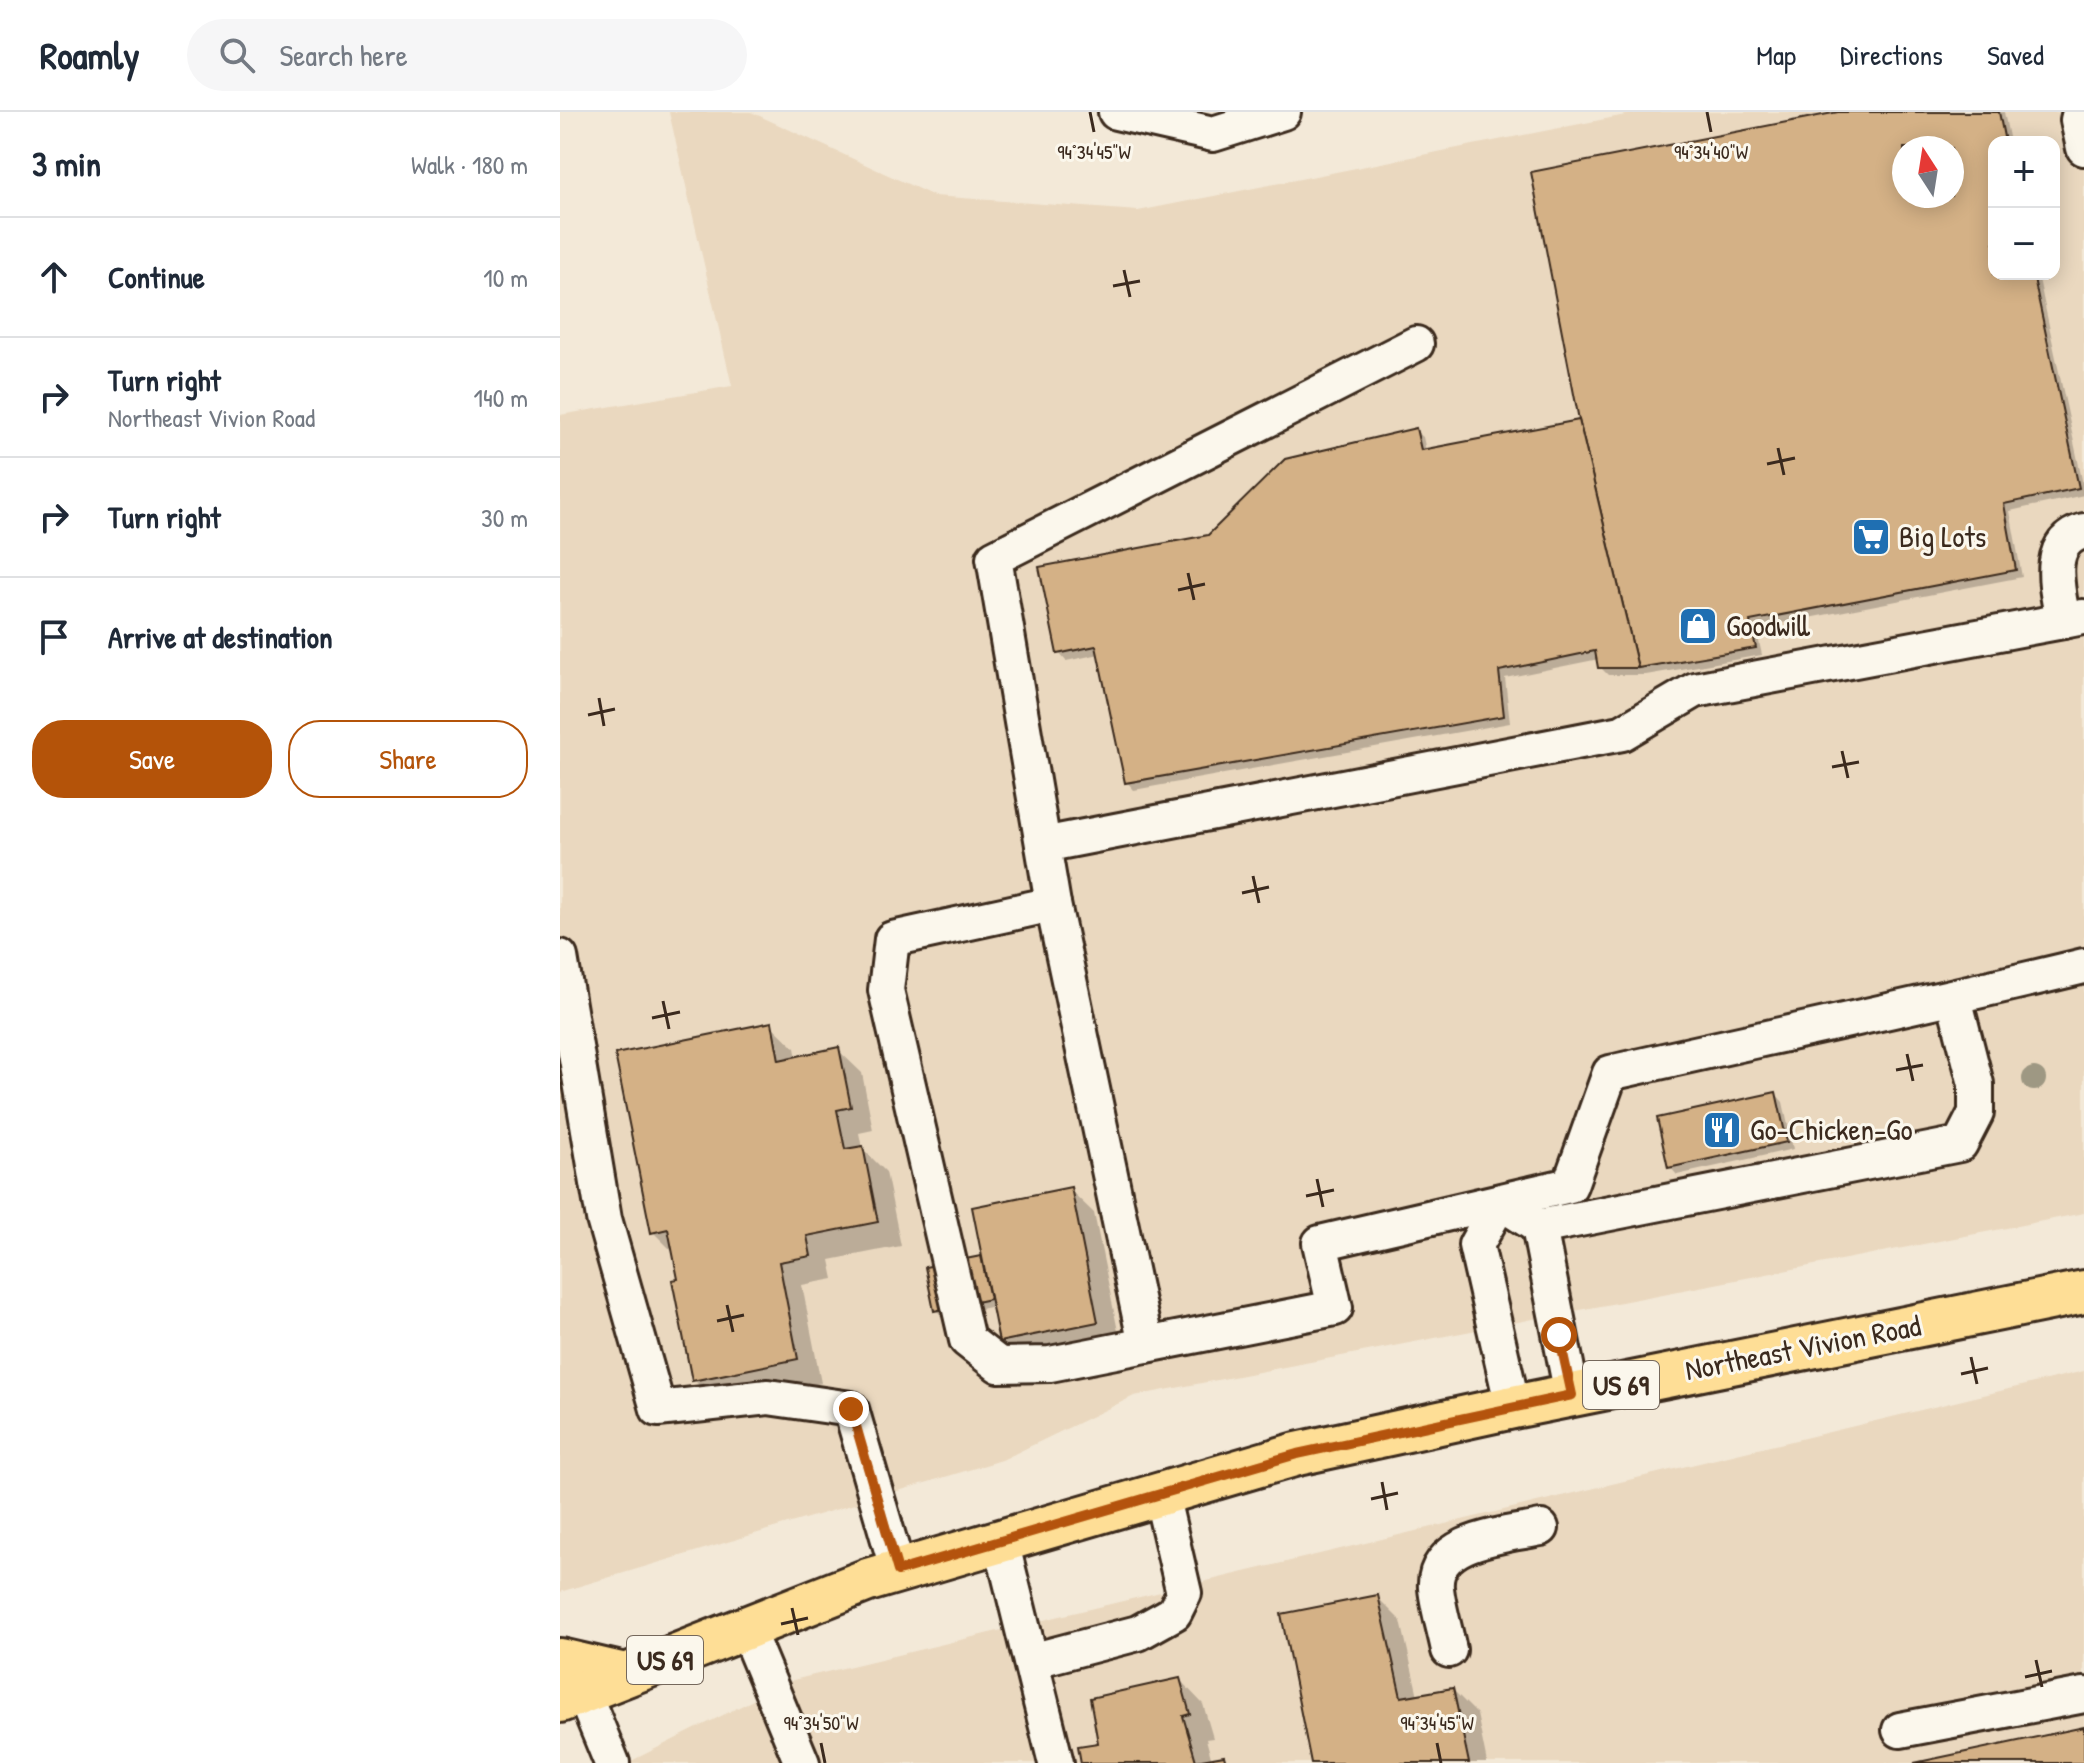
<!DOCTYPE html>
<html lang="en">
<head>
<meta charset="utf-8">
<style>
	:root { --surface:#fff; --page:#f6f6f7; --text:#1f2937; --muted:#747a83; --line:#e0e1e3; --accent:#b45309 }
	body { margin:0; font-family:"Patrick Hand",sans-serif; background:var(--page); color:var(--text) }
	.controls { position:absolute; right:24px; top:24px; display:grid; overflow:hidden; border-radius:16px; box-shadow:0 4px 20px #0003 }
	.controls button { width:72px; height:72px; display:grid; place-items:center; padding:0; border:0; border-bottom:2px solid var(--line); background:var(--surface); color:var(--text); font:40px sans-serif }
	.compass { position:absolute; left:1332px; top:24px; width:72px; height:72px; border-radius:50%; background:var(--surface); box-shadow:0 4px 20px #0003; rotate:348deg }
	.stop { position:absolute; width:24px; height:24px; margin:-18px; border:6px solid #b45309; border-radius:50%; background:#fff }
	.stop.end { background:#b45309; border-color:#fff; box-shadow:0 2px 8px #0008 }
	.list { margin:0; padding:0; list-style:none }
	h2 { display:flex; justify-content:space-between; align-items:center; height:104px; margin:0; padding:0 32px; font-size:34px }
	h2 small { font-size:26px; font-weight:400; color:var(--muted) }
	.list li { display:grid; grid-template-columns:52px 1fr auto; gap:24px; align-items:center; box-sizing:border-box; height:120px; padding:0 32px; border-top:2px solid var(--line) }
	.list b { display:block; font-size:30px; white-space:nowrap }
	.list p { margin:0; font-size:26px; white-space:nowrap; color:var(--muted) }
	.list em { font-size:26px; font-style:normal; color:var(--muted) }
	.actions { display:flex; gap:16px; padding:24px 32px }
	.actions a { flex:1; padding:18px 0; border:2px solid var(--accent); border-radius:32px; text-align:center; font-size:28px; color:var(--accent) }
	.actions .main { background:var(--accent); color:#fff }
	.icon { flex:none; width:44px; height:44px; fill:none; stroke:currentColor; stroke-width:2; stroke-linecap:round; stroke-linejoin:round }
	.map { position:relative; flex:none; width:1524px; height:1651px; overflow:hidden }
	header { display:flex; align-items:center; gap:48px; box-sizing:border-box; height:112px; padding:0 40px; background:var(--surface); border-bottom:2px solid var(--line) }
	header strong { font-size:38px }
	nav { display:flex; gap:44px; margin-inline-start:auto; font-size:28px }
	.search { width:560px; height:72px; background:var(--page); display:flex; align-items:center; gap:20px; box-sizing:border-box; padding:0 28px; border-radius:44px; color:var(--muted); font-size:30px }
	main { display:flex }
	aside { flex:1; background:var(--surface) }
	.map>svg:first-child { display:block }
</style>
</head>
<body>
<header>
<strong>Roamly</strong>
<div class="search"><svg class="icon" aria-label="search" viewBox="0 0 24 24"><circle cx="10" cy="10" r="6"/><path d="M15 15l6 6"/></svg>Search here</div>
<nav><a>Map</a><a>Directions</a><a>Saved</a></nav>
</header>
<main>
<aside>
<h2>3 min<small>Walk · 180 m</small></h2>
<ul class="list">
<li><svg class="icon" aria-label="ahead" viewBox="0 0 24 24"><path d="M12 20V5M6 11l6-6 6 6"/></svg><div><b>Continue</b></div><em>10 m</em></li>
<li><svg class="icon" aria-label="right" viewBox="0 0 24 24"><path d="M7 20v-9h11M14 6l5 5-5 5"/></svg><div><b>Turn right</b><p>Northeast Vivion Road</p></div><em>140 m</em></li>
<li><svg class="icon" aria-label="right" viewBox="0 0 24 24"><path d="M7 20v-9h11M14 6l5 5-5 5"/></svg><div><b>Turn right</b></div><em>30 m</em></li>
<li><svg class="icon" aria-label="arrive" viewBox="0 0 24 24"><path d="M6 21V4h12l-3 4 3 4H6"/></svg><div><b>Arrive at destination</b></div></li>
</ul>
<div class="actions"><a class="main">Save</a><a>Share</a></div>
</aside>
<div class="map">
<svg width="1524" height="1651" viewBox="0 0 1524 1651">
	<rect width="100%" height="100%" fill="#f3e9d8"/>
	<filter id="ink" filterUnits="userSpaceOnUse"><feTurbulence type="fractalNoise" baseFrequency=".0125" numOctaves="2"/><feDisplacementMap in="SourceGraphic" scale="16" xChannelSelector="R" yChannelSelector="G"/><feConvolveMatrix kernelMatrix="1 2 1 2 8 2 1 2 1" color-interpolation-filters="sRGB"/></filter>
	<g filter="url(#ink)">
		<g fill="#ead8bf" fill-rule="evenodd">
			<path d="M109,0H191L374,84L578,99L1081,0H1524V1101L574,1284L442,1348L0,1480V303L172,274ZM1434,30H1494V162H1434ZM1344,36H1392V84H1344Z"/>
			<polygon points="1524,1259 1524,1651 67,1651 233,1568"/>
		</g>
		<g fill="#0003" fill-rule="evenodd">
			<path d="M1289,0H1444L1450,30H1434V162H1478L1524,377V383L1450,399L1462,465L1196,516L1202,543L1086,563H1048L1040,555L1039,547L945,566L950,611L574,678L567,670L540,542L506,549L499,541L649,424L855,318L863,325L866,339L1021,310ZM1344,36H1392V84H1344Z"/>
			<polygon points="211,913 235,936 237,946 278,938 302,961 313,1018 299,1021 302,1036 326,1060 341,1134 270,1148 274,1167 242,1173 261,1271 158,1292 134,1268 115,1142 93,1120"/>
			<polygon points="1216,982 1223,990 1233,1037 1117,1063 1110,1055"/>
			<polygon points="510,1078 534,1101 561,1234 464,1253 441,1230 434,1194 383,1205 376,1198 367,1156 424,1145"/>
			<polygon points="817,1485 841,1509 858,1584 893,1578 917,1602 927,1651 753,1651"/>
			<polygon points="620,1568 643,1592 653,1626 646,1627 652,1649 664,1647 668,1651 523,1651 540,1633"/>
		</g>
		<g fill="#d4b186" stroke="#3b2a1e" stroke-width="2" fill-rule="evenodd">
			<path d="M1278,0H1439L1445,30H1434V162H1473L1519,376L1444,392L1456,458L1190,509L1196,536L1078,556L1019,308L971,60ZM1344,36H1392V84H1344Z"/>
			<polygon points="1019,308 1078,556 1038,556 1035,539 939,559 944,604 565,671 536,534 497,542 479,455 648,423 725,347 856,316 861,338"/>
			<polygon points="212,910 219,948 279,935 291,995 277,998 285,1037 303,1034 318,1110 247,1124 251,1144 219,1150 238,1247 132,1269 112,1168 118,1167 108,1117 91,1121 55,942"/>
			<polygon points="1216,980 1227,1030 1108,1056 1097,1006"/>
			<polygon points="511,1075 538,1210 439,1230 412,1095"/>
			<polygon points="421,1144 430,1187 374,1199 365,1155"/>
			<polygon points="818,1483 841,1585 893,1576 909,1651 751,1651 721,1502"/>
			<polygon points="620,1566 630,1602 623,1604 636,1649 664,1644 666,1651 521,1651 518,1634 538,1631 530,1586"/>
			<polygon points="1524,1615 1524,1651 1354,1651"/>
		</g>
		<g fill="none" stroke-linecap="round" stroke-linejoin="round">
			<defs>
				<g id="minor">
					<polyline points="556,0 653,22 723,0"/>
					<polyline points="1520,0 1518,8 1524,36"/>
					<path d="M1523,505L1503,509C1498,479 1483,430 1524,419"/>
					<polyline points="483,733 434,446 856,232"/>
					<path d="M493,792L586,1233L775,1196L760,1131L1010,1073L1050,961C1208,925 1367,892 1524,854"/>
					<polyline points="0,845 44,1107 98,1297 208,1285 291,1297 338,1459"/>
					<polyline points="979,1115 1400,1032 1416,1001 1416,972 1394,886"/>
					<polyline points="586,1233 490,1252 439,1253 407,1228 326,878 332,827 493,792 483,733 1062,621 1135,578 1503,509"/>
					<polyline points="953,1295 916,1133 940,1090 979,1115 1012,1283"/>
					<polyline points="441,1429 496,1651"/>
					<polyline points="186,1516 242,1651"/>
					<path d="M889,1538C885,1518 878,1496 876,1476C872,1427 947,1423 981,1416"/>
					<polyline points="471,1549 578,1521 614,1501 624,1481 601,1382"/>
					<polyline points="23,1580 52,1651"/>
					<polyline points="1340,1618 1524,1583"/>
				</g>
				<g id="major">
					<polyline points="0,1548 65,1563"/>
					<polyline points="0,1589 308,1468 737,1342 953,1295 1524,1180"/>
				</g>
			</defs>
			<use href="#minor" stroke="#3b2a1e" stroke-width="40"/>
			<use href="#major" stroke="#3b2a1e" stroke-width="48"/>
			<use href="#minor" stroke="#fbf7ec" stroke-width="34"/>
			<use href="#major" stroke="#fede96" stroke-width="42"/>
		</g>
		<circle fill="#9e9883" cx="1474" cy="967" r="12"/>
	</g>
	<g fill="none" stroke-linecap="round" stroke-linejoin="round" filter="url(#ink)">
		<polyline stroke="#b45309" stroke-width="10" points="291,1297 338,1459 737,1342 1012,1283 999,1223"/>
	</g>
	<path fill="none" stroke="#3b2a1e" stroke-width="3" d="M530,0L534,20M1147,0L1151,20M564,158L570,185M553,174L580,169M1218,336L1224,363M1207,352L1235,346M628,461L634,488M618,478L645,472M39,586L44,614M28,603L55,597M1282,639L1288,666M1272,655L1299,650M693,764L699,791M682,781L709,775M103,889L109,917M92,906L120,900M1347,942L1353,969M1336,958L1363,953M757,1067L763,1095M746,1084L774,1078M167,1193L173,1220M157,1209L184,1203M1411,1245L1417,1272M1401,1262L1428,1256M822,1370L827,1398M811,1387L838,1381M232,1496L238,1523M221,1512L248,1506M1476,1548L1482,1575M1465,1565L1492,1559M261,1631L265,1651M877,1631L881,1651"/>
	<defs>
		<symbol id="supermarket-square" viewBox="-11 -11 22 22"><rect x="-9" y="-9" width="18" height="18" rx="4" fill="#1f6fb2" stroke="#fbf7ec"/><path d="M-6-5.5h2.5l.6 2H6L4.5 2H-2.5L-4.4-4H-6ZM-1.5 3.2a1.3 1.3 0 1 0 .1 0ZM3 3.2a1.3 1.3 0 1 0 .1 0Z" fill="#fff"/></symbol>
		<symbol id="shop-square" viewBox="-11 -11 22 22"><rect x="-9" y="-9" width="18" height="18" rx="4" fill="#1f6fb2" stroke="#fbf7ec"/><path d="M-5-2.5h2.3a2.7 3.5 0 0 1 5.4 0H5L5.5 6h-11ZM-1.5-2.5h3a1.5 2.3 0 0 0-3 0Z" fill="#fff"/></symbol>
		<symbol id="restaurant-square" viewBox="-11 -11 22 22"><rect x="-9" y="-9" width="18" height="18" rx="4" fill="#1f6fb2" stroke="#fbf7ec"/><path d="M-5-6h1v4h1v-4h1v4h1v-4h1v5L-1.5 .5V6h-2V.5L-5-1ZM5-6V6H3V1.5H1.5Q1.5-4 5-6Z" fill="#fff"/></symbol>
	</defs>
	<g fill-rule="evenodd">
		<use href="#supermarket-square" x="1289" y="403" width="44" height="44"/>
		<use href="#shop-square" x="1116" y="492" width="44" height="44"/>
		<use href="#restaurant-square" x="1140" y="996" width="44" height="44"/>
	</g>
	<g text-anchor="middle" stroke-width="6" stroke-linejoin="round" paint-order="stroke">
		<g fill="#fbf7ec" stroke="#75685c" stroke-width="2">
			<rect x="1023" y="1249" width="76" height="48" rx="6"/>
			<rect x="67" y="1524" width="76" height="48" rx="6"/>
		</g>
		<g font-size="28" font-weight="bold" fill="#3b2a1e">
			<text x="1061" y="1283">US 69</text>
			<text x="105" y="1558">US 69</text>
		</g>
		<g font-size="30" fill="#3b2a1e" stroke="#fbf7ec" text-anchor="start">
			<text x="1339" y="435">Big Lots</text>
			<text x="1166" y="524">Goodwill</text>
			<text x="1190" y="1028">Go-Chicken-Go</text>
		</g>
		<g font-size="30" fill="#3b2a1e" stroke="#fbf7ec">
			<text transform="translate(1243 1236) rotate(-11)" y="10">Northeast Vivion Road</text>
		</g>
	</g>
	<g font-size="20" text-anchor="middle" fill="#3b2a1e" stroke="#fbf7ec" stroke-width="6" stroke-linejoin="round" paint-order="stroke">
		<text x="534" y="47">94°34'45"W</text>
		<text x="1151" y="47">94°34'40"W</text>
		<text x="261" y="1618">94°34'50"W</text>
		<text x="877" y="1618">94°34'45"W</text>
	</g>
</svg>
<div class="controls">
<button>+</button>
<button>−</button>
</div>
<svg class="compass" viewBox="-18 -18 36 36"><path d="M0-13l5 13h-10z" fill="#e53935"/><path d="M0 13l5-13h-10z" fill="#747a83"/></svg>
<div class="stop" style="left:999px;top:1223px"></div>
<div class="stop end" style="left:291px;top:1297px"></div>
</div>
</main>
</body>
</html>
